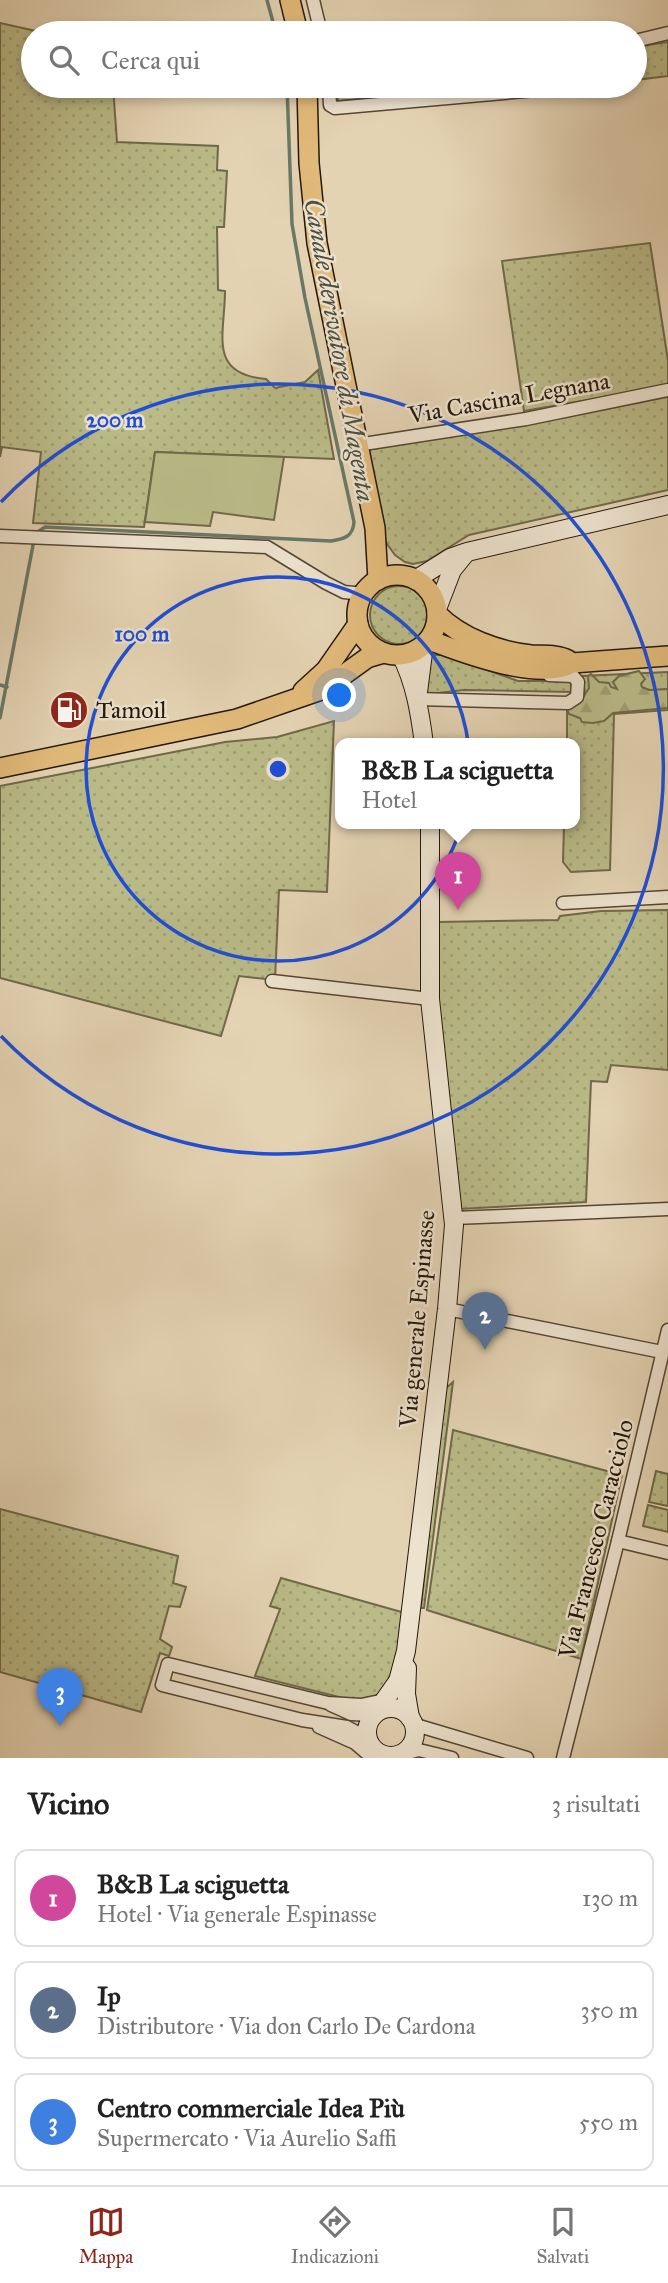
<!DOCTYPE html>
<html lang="it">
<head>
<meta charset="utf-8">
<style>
	:root { --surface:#fff; --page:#f6f6f6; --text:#222; --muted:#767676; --line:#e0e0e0; --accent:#8f2418 }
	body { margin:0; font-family:"IM FELL Great Primer",serif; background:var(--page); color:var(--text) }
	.you { position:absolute; left:340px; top:696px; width:24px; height:24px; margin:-18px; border:5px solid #fff; border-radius:50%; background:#1a73e8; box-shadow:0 0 0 10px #1a73e833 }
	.badge { display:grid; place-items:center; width:46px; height:46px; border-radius:50%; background:var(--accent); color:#fff; font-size:23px; font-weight:700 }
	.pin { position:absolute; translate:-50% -58px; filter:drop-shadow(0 2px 4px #0008) }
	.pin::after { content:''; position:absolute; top:37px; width:24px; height:21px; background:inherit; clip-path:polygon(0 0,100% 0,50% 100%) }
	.popup { position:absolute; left:335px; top:738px; width:245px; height:91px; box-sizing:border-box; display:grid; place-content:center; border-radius:14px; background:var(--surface); filter:drop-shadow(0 2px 5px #0005); font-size:23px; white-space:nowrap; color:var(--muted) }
	.popup b { font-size:26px; color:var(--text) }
	.popup::after { content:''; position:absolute; left:50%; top:100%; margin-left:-14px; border:14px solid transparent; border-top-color:var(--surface) }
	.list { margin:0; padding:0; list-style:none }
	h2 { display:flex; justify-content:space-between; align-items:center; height:91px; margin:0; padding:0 28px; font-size:30px }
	h2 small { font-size:23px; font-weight:400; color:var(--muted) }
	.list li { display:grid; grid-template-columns:46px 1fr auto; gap:21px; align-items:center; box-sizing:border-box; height:98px; margin:0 14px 14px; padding:0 14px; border:2px solid var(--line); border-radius:14px }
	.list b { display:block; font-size:26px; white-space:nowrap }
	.list p { margin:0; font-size:23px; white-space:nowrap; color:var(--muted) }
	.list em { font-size:23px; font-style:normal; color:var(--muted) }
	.icon { flex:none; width:38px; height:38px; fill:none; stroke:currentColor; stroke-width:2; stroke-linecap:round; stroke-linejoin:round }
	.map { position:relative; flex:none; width:668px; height:1758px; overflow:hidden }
	.search { position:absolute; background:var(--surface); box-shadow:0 4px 10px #0003; left:21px; right:21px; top:21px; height:77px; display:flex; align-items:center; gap:18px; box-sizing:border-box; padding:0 24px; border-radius:38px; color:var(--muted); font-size:26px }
	.sheet { height:427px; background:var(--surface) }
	nav { display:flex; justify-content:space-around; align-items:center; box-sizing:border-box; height:98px; border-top:2px solid var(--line); background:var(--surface); font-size:19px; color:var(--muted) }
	nav a { display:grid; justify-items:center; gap:4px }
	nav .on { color:var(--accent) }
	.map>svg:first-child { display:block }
</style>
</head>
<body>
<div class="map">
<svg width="668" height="1758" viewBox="0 0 668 1758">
	<defs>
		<pattern id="grass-dots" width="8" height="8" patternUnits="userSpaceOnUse" patternTransform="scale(1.75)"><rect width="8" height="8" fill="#babb88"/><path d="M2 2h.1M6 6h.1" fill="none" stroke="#a0a074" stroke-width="1.8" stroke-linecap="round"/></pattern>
		<pattern id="forest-firs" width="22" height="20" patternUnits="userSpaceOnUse" patternTransform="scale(1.75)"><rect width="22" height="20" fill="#babb88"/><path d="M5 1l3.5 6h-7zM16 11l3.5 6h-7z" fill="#a0a074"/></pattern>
	</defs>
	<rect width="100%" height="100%" fill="#e4d3b3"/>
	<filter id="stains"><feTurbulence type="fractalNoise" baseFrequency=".00286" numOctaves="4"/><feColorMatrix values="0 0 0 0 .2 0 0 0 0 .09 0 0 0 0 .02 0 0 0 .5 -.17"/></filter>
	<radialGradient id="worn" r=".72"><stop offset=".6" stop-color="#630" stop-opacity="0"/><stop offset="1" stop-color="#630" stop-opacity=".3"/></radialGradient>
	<g fill="url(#grass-dots)" stroke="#6f6949" stroke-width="2">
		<path d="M0,23L45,33H33V86H113L117,142L218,146L217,170L227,171L224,227H217L218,290L225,291C225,334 207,374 266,379L275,388L305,382L318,370L334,459L155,452L144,527L33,523L41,452L2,447L0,457Z"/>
		<polygon points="668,42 668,76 635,80 635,47"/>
		<polygon points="337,86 515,86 338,101"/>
		<polygon points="650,243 668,361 668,386 524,411 502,261"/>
		<polygon points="668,396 668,490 469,535 427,561 413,564 405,562 395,555 385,541 367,450"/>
		<circle cx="399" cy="615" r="29"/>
		<polygon points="435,655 446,655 518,681 567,681 571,682 571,692 464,690 430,694 426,692 428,659"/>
		<polygon points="668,672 668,710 614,714 610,870 571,872 563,862 564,824 575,824 575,744 567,744 567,707 579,703 585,692 582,676"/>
		<polygon points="334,721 327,892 279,890 275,980 239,976 221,1036 0,978 0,786 225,742 277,737"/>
		<polygon points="668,910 668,1070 611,1065 607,1082 591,1081 586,1202 459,1209 436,986 438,922 558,920 560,916 601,911"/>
		<polygon points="453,1382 424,1608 421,1608 444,1390"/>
		<polygon points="453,1430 622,1475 581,1659 427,1610"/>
		<polygon points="656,1471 668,1474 668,1506 649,1502"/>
		<polygon points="648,1505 668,1510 668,1532 643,1526"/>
		<polygon points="0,1509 178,1556 173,1583 186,1587 180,1607 169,1606 160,1639 172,1647 169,1656 160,1653 141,1712 0,1672"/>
		<polygon points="281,1578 405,1613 398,1668 380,1695 355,1701 255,1676 280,1609 270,1606"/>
	</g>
	<polygon fill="url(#forest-firs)" stroke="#6f6949" stroke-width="2" points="639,671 645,679 641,684 642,687 649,690 668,689 668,708 613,713 604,721 593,723 582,722 580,718 569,714 567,709 570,705 582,699 589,688 588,676 591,674 599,682 609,683 611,687 617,689 613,682 619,676"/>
	<polygon fill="#babb88" stroke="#6f6949" stroke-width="2" points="155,452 284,457 274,520 213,512 210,526 145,522"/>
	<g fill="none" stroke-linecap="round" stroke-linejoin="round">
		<g stroke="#687869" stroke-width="3.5">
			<polyline points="267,0 276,33"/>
			<path d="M36,533L45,527L331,541C345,539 353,536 354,522L305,298L292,224L287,86"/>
			<polyline points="0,685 7,687"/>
			<polyline points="0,718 34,540"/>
		</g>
		<defs>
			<g id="street">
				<polyline points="313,0 321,33"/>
				<polyline points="635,41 668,33"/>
				<polyline points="329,86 330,105 335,108 582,86"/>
				<polyline points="357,445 526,419 668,390"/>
				<polyline points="0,536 267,547 326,583 344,592 364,594"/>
				<polyline points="417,699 568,703 577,697 578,682 573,676 549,675"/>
				<polyline points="563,903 668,897"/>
				<polyline points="272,981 430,999"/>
				<polyline points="454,1218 668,1209"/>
				<polyline points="447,1309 662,1352"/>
				<polyline points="618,1541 668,1553"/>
				<polyline points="331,1705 351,1714 374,1715"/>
				<polyline points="410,1718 419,1726 527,1758"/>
				<polyline points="319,1727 355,1743 369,1755"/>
				<polyline points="368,1741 360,1734 347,1727 302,1720 162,1685 168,1664 328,1703 361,1705 385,1700"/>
				<polyline points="400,1755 419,1750 452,1758"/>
				<polyline points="563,1758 618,1541 668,1330"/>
			</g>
			<g id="secondary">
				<polyline points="415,580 450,558 467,552 668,505"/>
				<polyline points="437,609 452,570 465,554"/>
				<path d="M401,655C415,682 420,713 424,744"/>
				<polyline points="418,692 424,645"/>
				<polyline points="407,1668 406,1694 410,1718"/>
				<circle cx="391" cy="1732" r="24"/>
				<polyline points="374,1715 398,1681 406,1651 447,1309 454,1225 430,999 430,824"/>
			</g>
			<g id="primary">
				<polyline points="290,0 298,33"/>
				<polyline points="307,86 309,163 317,243 375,528 378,580"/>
				<circle cx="397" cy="615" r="40"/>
				<path d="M437,614C461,638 497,651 531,655C543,656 557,654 568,660"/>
				<path d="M429,640C463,653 540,682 572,663L668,656"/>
				<polyline points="303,691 326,670 358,624"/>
				<polyline points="0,768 237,719 324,689 367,658 384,653"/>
			</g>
		</defs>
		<use href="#street" stroke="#544634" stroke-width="15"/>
		<use href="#secondary" stroke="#24170a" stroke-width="20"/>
		<use href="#primary" stroke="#24170a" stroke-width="22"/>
		<use href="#street" stroke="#ede2ce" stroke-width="12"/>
		<use href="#secondary" stroke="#ede2ce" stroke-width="18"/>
		<use href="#primary" stroke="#e2ba7a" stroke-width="19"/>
	</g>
	<g fill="none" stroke="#1d4ed8" stroke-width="3.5">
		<circle cx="278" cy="769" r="192"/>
		<path d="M1 502A385 385 0 1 1 1 1036"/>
	</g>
	<defs>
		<symbol id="fuel-disc" viewBox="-11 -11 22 22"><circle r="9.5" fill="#8f2418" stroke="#ede2ce"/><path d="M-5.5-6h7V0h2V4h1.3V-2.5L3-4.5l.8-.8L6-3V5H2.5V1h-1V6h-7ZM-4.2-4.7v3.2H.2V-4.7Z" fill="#fff"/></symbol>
	</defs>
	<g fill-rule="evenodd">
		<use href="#fuel-disc" x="47" y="688" width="44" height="44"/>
	</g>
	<g text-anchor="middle" stroke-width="5" stroke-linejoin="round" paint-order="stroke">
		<g font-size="24" fill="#24170a" stroke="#ede2ce">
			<text transform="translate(509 398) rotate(-10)" y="8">Via Cascina Legnana</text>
			<text transform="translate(417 1319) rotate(-85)" y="8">Via generale Espinasse</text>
			<text transform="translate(596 1539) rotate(-76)" y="8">Via Francesco Caracciolo</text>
		</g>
		<g font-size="24" fill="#24170a" stroke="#ede2ce" text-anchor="start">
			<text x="96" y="718">Tamoil</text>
		</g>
		<g font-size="26" font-style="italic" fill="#4c4f42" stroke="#ede2ce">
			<text transform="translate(340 350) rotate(80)" y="9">Canale derivatore di Magenta</text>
		</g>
	</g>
	<circle cx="278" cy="769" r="10" fill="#1d4ed8" stroke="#ede2ce" stroke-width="3.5"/>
	<g font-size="21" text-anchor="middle" font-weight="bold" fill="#1d4ed8" stroke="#ede2ce" stroke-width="5" stroke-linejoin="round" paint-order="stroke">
		<text x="115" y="427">200 m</text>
		<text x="142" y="641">100 m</text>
	</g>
	<rect width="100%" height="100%" filter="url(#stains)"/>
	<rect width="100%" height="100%" fill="url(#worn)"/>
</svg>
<div class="you"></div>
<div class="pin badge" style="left:458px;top:910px;background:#d1479c">1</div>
<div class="popup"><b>B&amp;B La sciguetta</b>Hotel</div>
<div class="pin badge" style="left:485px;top:1350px;background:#5c6f8a">2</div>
<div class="pin badge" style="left:60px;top:1726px;background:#3f7fe0">3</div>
<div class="search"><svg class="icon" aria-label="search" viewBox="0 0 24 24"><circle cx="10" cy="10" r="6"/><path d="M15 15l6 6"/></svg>Cerca qui</div>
</div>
<section class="sheet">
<h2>Vicino<small>3 risultati</small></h2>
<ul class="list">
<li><span class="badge" style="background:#d1479c">1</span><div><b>B&amp;B La sciguetta</b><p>Hotel · Via generale Espinasse</p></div><em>130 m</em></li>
<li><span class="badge" style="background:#5c6f8a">2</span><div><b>Ip</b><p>Distributore · Via don Carlo De Cardona</p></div><em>350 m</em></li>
<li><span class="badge" style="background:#3f7fe0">3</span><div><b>Centro commerciale Idea Più</b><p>Supermercato · Via Aurelio Saffi</p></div><em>550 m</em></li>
</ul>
</section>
<nav>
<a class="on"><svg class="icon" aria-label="map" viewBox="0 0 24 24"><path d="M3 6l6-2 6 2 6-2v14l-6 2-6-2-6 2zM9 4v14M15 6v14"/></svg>Mappa</a>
<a><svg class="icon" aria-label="directions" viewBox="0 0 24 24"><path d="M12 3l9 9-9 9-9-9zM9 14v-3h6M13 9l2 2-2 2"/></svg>Indicazioni</a>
<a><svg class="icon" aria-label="saved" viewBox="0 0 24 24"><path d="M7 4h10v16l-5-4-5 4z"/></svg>Salvati</a>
</nav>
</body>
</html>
